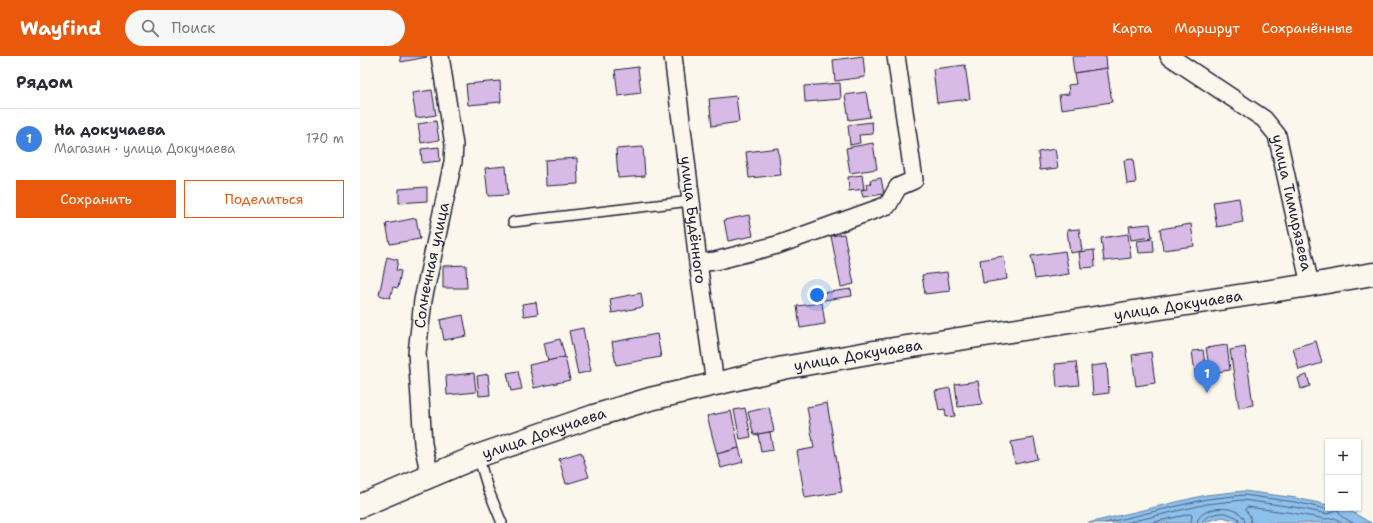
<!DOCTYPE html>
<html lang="ru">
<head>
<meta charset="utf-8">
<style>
	:root { --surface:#fff; --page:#f7f7f7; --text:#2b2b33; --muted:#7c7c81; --line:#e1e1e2; --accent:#ea580c }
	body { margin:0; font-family:"Shantell Sans",sans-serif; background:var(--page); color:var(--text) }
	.controls { position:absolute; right:12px; bottom:12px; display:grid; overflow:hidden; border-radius:0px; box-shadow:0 1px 3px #0004 }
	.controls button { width:36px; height:36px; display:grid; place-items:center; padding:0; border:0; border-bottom:1px solid var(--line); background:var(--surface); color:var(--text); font:20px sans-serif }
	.you { position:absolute; left:457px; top:239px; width:14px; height:14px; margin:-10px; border:3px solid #fff; border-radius:50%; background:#1a73e8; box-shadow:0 0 0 6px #1a73e833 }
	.badge { display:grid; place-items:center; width:26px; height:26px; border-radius:50%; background:var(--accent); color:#fff; font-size:13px; font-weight:700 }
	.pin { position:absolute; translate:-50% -33px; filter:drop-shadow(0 1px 2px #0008) }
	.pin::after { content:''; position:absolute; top:21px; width:14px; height:12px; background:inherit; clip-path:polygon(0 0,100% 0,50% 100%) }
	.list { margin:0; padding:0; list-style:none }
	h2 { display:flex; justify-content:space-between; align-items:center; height:52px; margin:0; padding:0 16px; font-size:17px }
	h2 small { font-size:13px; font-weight:400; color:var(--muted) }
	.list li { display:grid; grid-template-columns:26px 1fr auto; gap:12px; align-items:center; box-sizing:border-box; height:60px; padding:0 16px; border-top:1px solid var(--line) }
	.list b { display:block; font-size:15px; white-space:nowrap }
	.list p { margin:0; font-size:13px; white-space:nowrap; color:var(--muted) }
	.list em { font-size:13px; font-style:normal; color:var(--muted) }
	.actions { display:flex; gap:8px; padding:12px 16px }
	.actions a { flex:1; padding:9px 0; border:1px solid var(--accent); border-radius:0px; text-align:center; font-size:14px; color:var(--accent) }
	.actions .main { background:var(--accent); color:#fff }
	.icon { flex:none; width:22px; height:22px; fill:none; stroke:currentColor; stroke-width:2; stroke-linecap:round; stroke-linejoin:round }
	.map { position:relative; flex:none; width:1013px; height:467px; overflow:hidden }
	header { display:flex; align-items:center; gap:24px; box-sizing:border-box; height:56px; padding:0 20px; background:var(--accent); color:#fff }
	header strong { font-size:19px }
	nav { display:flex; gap:22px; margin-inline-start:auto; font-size:14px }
	.search { width:280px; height:36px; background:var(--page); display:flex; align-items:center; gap:10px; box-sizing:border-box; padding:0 14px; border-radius:22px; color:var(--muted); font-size:15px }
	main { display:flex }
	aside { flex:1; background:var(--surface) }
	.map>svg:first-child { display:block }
</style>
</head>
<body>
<header>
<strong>Wayfind</strong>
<div class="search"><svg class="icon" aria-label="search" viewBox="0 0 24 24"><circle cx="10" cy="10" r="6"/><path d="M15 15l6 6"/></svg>Поиск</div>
<nav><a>Карта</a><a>Маршрут</a><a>Сохранённые</a></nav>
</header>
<main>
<aside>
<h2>Рядом<small></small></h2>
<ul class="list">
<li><span class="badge" style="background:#3f7fe0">1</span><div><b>На докучаева</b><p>Магазин · улица Докучаева</p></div><em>170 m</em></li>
</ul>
<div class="actions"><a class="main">Сохранить</a><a>Поделиться</a></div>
</aside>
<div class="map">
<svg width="1013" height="467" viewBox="0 0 1013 467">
	<rect width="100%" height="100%" fill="#fbf7ec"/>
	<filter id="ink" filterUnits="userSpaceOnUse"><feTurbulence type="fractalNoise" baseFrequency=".025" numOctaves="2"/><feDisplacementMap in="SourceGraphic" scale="8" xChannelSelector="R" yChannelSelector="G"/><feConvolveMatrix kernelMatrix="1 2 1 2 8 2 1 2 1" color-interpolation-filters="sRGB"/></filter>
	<g filter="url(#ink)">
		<polygon fill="#8dc0ea" stroke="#6281a4" points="884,435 936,442 968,449 968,452 985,452 1011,467 880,467 863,461 840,467 728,467 846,439"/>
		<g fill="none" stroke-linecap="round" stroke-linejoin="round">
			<g stroke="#4d6181" stroke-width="1">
				<polyline points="745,467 847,443 884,439 935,446 966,453 969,452"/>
				<polyline points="765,467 847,448 883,444 934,451 967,458 971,457 977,453 981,460 993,467"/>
				<polyline points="790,467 830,458 832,459 831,467"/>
				<path d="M837,467C839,448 884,447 885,467"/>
				<path d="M842,467C843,460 858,456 865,457C869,458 874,460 878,462L880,467"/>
				<polyline points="891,467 890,460 885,453 887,451 933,457 965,463 975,462 981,467"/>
			</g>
		</g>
		<g fill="#d8bae7" stroke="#22223b">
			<polygon points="40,0 67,0 67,1 41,6"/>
			<polygon points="503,0 505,21 475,25 473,4"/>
			<polygon points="712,0 746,0 747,12 714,17"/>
			<polygon points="605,9 610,43 577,47 573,13"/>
			<polygon points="278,11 281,37 258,40 255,14"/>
			<polygon points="747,12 752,46 701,53 699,39 709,38 708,29 716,28 714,17"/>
			<polygon points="140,25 141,46 108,49 106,28"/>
			<polygon points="480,27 481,43 445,46 444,30"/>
			<polygon points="72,34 76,59 56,62 52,37"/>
			<polygon points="506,36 510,61 489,64 485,39"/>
			<polygon points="376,40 379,66 352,70 349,43"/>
			<polygon points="76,65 79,84 61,87 58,68"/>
			<polygon points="512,66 513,78 499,79 500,87 490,89 488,69"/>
			<polygon points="513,87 517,113 490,117 486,92"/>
			<polygon points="79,91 80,105 62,107 61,93"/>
			<polygon points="283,91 285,120 258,122 256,93"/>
			<polygon points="418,92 421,119 389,122 386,96"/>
			<polygon points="695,93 698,112 680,114 678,96"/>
			<polygon points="217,102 218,128 186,130 185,104"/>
			<polygon points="773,103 776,127 767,128 764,104"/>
			<polygon points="146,110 148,139 128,140 125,112"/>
			<polygon points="502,119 504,133 489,135 488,121"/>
			<polygon points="521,122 524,138 503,141 501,134 507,133 506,128 511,128 510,124"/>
			<polygon points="67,131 67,145 39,147 39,133"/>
			<polygon points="879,142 883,166 857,171 853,146"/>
			<polygon points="389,159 393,180 368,185 364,164"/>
			<polygon points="56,162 60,183 30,188 26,168"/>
			<polygon points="790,168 792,181 771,184 769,170"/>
			<polygon points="831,168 834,190 803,194 800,173"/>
			<polygon points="719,173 722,195 710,197 707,174"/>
			<polygon points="484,178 494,228 481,231 471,180"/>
			<polygon points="768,178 771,202 744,205 741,182"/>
			<polygon points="793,183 794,196 779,197 777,185"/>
			<polygon points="734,194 735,211 721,212 719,196"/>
			<polygon points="705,195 709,218 675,223 671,200"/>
			<polygon points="644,200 647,223 623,227 620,204"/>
			<polygon points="27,201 38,204 36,214 41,215 38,232 33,231 30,242 19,239"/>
			<polygon points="106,209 107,232 83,232 83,210"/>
			<polygon points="587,216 590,235 565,238 562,219"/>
			<polygon points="491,233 492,240 457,245 456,238"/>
			<polygon points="281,237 283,251 252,257 250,243"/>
			<polygon points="176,246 178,258 164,260 162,248"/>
			<polygon points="462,247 465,268 440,272 437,250"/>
			<polygon points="103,259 107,280 84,284 80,264"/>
			<polygon points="223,272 231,315 218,318 209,275"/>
			<polygon points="297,278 301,301 256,309 252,286"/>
			<polygon points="200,283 205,301 188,305 184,287"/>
			<polygon points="956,285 962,307 939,314 933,292"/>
			<polygon points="867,289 870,314 850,317 846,292"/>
			<polygon points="885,291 893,349 879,352 870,294"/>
			<polygon points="843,294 846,315 835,317 832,295"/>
			<polygon points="791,296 795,327 776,330 772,299"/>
			<polygon points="205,301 210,324 174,332 169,309"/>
			<polygon points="716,306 719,329 697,331 695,308"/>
			<polygon points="747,308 749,337 733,339 731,310"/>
			<polygon points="158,315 162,333 151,335 147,317"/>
			<polygon points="114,317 116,336 87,339 86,320"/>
			<polygon points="128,318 130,339 119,340 117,320"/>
			<polygon points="947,319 950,330 941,333 938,322"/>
			<polygon points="618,325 622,348 598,351 595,328"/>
			<polygon points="590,332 595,360 586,361 585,353 579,354 575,335"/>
			<polygon points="467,347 482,436 445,442 437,395 454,392 447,351"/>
			<polygon points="409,351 414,375 394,379 388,356"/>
			<polygon points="385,352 391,381 380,383 374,354"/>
			<polygon points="371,355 379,392 357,398 347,360"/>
			<polygon points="410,376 413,394 401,396 398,378"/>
			<polygon points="674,382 678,403 655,408 651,386"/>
			<polygon points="379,392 383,406 361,412 357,398"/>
			<polygon points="221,396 229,421 206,428 199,403"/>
		</g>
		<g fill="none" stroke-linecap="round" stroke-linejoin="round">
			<defs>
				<g id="service">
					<polyline points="153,166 331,145"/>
					<polyline points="118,400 128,433 142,467"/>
				</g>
				<g id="minor">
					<path id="s1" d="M313,0L331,145L338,207L355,328"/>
					<path id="s2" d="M809,0L904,63L917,79L950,229"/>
					<polyline points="338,207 355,205 417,189 528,149 538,131 554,124 536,0"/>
					<path id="s3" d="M70,420L63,388L57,297L63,244L93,106L94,89L80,0"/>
				</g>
				<g id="secondary">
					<path id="s4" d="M0,450L118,400L234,360L290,343L355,328L423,312L514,296L950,229L1013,218"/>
				</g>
			</defs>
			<use href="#service" stroke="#22223b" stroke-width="12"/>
			<use href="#minor" stroke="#22223b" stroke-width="20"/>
			<use href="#secondary" stroke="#22223b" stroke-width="25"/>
			<use href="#service" stroke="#fbf7ec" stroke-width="9"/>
			<use href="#minor" stroke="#fbf7ec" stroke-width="17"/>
			<use href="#secondary" stroke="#fbf7ec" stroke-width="22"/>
		</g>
	</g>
	<g text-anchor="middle" stroke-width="4" stroke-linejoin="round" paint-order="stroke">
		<g font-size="15" fill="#22223b" stroke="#fbf7ec">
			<text dy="5" stroke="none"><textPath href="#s2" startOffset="204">улица Тимирязева</textPath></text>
			<text dy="5" stroke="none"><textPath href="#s1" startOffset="165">улица Будённого</textPath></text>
			<text dy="5" stroke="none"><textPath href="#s3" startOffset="213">Солнечная улица</textPath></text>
			<text dy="5" stroke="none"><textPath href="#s4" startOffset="846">улица Докучаева</textPath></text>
			<text dy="5" stroke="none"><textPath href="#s4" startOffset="522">улица Докучаева</textPath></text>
			<text dy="5" stroke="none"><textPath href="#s4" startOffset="198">улица Докучаева</textPath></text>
		</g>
	</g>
</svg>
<div class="controls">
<button>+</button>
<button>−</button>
</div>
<div class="you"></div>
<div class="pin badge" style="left:847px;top:337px;background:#3f7fe0">1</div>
</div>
</main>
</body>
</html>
